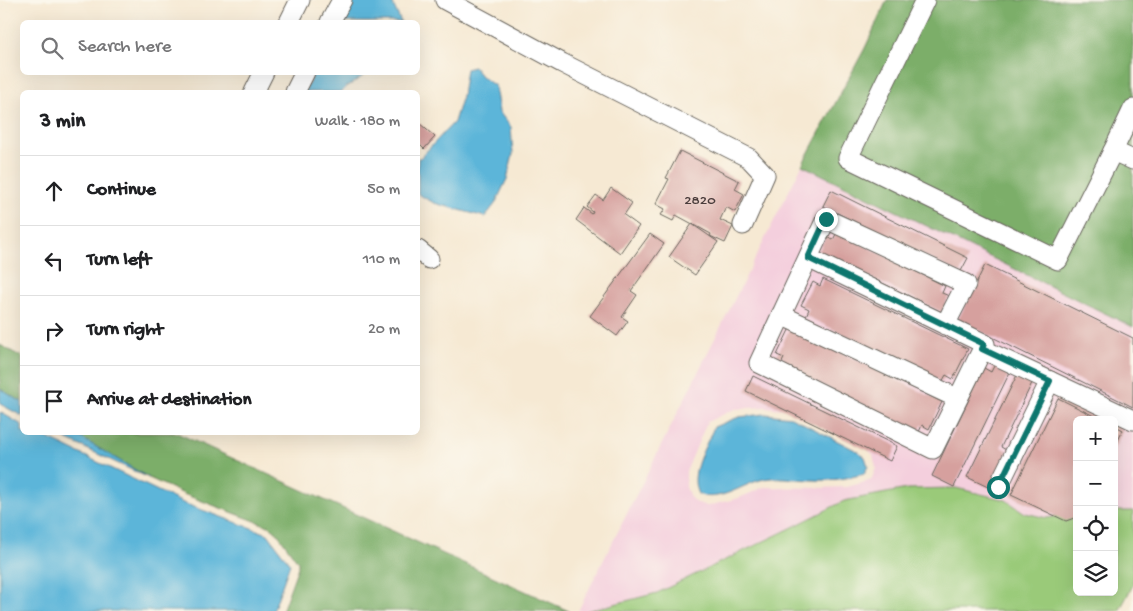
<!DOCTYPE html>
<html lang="en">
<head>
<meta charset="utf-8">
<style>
	:root { --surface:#fff; --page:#f6f6f6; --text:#202124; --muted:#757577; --line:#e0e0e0 }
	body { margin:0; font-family:"Gochi Hand",sans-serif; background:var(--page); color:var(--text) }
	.controls { position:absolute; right:15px; bottom:15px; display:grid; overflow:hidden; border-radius:8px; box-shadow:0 5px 20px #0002 }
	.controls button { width:45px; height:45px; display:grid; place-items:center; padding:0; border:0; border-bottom:1px solid var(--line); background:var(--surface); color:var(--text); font:25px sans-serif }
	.stop { position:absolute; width:15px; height:15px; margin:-11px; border:4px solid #0f766e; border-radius:50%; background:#fff }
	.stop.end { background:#0f766e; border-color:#fff; box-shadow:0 1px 5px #0008 }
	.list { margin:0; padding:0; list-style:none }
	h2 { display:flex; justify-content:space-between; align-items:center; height:65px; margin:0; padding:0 20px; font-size:21px }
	h2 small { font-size:16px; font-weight:400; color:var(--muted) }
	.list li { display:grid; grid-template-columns:32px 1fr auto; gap:15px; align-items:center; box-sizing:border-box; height:70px; padding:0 20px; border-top:1px solid var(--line) }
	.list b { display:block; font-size:19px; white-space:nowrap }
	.list em { font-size:16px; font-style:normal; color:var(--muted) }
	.icon { flex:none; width:28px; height:28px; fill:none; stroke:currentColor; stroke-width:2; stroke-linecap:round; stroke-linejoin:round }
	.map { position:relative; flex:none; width:1133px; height:611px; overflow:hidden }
	.search { position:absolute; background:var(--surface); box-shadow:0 5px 20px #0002; left:20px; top:20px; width:400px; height:55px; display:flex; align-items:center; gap:12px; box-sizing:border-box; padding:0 18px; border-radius:8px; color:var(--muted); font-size:19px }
	.panel { position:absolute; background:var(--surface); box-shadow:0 5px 20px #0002; left:20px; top:90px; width:400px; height:345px; border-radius:8px }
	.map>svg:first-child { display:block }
</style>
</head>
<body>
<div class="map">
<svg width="1133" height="611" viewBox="0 0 1133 611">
	<rect width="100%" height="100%" fill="#fbf7ec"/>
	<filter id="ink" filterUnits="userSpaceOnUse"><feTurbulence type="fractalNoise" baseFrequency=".02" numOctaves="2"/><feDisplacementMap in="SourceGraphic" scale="10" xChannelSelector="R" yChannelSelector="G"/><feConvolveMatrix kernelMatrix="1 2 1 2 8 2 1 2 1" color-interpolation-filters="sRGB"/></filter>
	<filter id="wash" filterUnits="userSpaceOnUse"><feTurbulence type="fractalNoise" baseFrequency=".0096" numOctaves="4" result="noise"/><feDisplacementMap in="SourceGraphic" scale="20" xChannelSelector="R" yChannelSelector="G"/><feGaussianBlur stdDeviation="1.12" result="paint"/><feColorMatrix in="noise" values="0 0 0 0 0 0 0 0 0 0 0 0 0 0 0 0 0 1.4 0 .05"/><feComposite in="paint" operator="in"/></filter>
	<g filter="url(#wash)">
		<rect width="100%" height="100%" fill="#f6e9d3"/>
		<path fill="#f4cfdd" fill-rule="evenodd" d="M802,165L1133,327V511H1114V420H1077V513L1048,518L1025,513L1006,500L844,501L789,529L657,593L587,611H578ZM764,407L794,410L863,445L873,455L876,468L872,478L869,481L847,487L817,488L764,487L739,498L707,506L695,502L690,497L686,487V472L707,422L735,409Z"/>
		<polygon fill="#9aca79" stroke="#5b734a" points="956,488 1006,500 1025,513 1047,518 1077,513 1077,592 1114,592 1114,511 1133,511 1133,585 1119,611 587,611 657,593 789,529 844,501 907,489"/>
		<g fill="#7bae69" stroke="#4c6542">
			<polygon points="887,0 1133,0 1133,327 802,165 865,48"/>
			<polygon points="0,345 22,357 22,402 0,389"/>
			<polygon points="73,433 177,433 569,611 282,611 298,567 298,562 275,530 271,527 186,495 149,478"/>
		</g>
		<g fill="#5bb5d9" stroke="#3c687a">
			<polygon points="344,0 391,0 401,22 336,22"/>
			<polygon points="474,67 481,76 495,86 499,112 511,127 513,154 507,179 495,204 485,217 434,203 418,194 418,158 420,158 454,122 462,96 466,69"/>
			<polygon points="314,73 368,73 345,88 342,92 304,92"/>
			<polygon points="0,389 22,402 22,416 0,404"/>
			<polygon points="0,412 22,425 22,432 37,433 183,503 268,534 290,564 273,611 0,611"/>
			<path d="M765,414L791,417L859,452L865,457L868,466L864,474C848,478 832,481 814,480C799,480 775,475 760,480C740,486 718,503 698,494C688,473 706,447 714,427L739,417Z"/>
			<polygon points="53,433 73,433 149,478"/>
		</g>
		<g id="blocks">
			<g fill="#d6a09e">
				<polygon points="418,122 435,137 424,149 418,143"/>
				<polygon points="680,151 739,181 735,189 744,194 735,212 726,207 720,220 733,226 725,243 710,236 711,234 676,215 673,221 661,215 665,209 656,204 669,179 666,178"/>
				<polygon points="611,188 632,203 624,215 639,226 620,253 576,220 584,208 592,214 593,212 587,207 596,195 603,200"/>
				<polygon points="831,190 968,258 960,273 823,206"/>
				<polygon points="692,224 718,242 695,275 669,257"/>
				<polygon points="837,232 945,286 942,293 949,296 942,312 818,252 826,236 833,240"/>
				<polygon points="650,234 664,244 631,291 637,295 622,317 628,321 617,336 590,316"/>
				<polygon points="985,265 1133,338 1133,407 958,320"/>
				<polygon points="823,279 968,349 953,379 946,375 942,382 806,316 809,309 801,305 813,282 820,286"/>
				<polygon points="790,328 942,402 929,429 922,425 919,432 781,365 784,358 777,355"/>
				<polygon points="995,364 1010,372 954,487 932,476 984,368 991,372"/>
				<polygon points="1017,375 1032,383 1001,447 1008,451 990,488 967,477"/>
				<polygon points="753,376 897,446 890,461 746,391"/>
				<polygon points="1058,398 1102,420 1077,420 1077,517 1066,521 1011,495"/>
				<polygon points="1114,425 1123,430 1114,449"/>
			</g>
		</g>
	</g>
	<g filter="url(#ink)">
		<use href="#blocks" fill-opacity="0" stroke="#68645c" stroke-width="1"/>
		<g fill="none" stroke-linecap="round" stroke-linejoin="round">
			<defs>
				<g id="minor">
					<polyline points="445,0 562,63 749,158 765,175 743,225"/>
					<polyline points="925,0 848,158 1058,260 1113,151 1133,160"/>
					<polyline points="289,22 300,0"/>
					<polyline points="330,22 342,0"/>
					<polyline points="254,92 264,72"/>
					<polyline points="295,92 305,72"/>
					<polyline points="1113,151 1133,109"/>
					<polyline points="418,250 429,259"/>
					<polyline points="808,258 985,344 933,449 759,363 826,219 966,284 945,325"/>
					<polyline points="781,315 957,398"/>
					<polyline points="982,349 1133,420"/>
					<polyline points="998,487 1050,381"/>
				</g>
			</defs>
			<use href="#minor" stroke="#68645c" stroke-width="21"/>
			<use href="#minor" stroke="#fff" stroke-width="19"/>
		</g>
	</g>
	<g fill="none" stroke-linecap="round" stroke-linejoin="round" filter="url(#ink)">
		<polyline stroke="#0f766e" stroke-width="6" points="826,219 808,258 984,344 982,349 1050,381 998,487"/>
	</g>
	<g text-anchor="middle" stroke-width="4" stroke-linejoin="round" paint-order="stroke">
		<g font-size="15" fill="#4a3d3c">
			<text x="700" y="204">2820</text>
		</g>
	</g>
</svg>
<div class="controls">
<button>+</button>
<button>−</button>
<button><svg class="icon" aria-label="locate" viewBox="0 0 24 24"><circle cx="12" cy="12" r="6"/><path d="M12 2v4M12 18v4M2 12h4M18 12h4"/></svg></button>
<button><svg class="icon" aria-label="layers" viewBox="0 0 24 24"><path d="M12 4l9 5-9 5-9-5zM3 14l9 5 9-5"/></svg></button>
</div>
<div class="stop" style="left:998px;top:487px"></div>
<div class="stop end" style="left:826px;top:219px"></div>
<div class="search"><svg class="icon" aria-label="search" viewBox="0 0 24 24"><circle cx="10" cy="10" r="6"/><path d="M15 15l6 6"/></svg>Search here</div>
<section class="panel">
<h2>3 min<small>Walk · 180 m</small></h2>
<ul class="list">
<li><svg class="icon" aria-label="ahead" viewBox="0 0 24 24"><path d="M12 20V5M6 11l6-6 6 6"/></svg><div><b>Continue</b></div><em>50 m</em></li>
<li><svg class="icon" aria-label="left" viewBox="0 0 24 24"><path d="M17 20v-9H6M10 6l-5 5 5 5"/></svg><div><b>Turn left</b></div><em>110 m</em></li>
<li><svg class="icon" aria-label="right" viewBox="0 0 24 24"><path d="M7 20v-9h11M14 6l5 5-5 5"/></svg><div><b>Turn right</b></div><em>20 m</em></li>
<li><svg class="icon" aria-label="arrive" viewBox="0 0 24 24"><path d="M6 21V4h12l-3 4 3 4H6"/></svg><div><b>Arrive at destination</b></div></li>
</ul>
</section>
</div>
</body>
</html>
